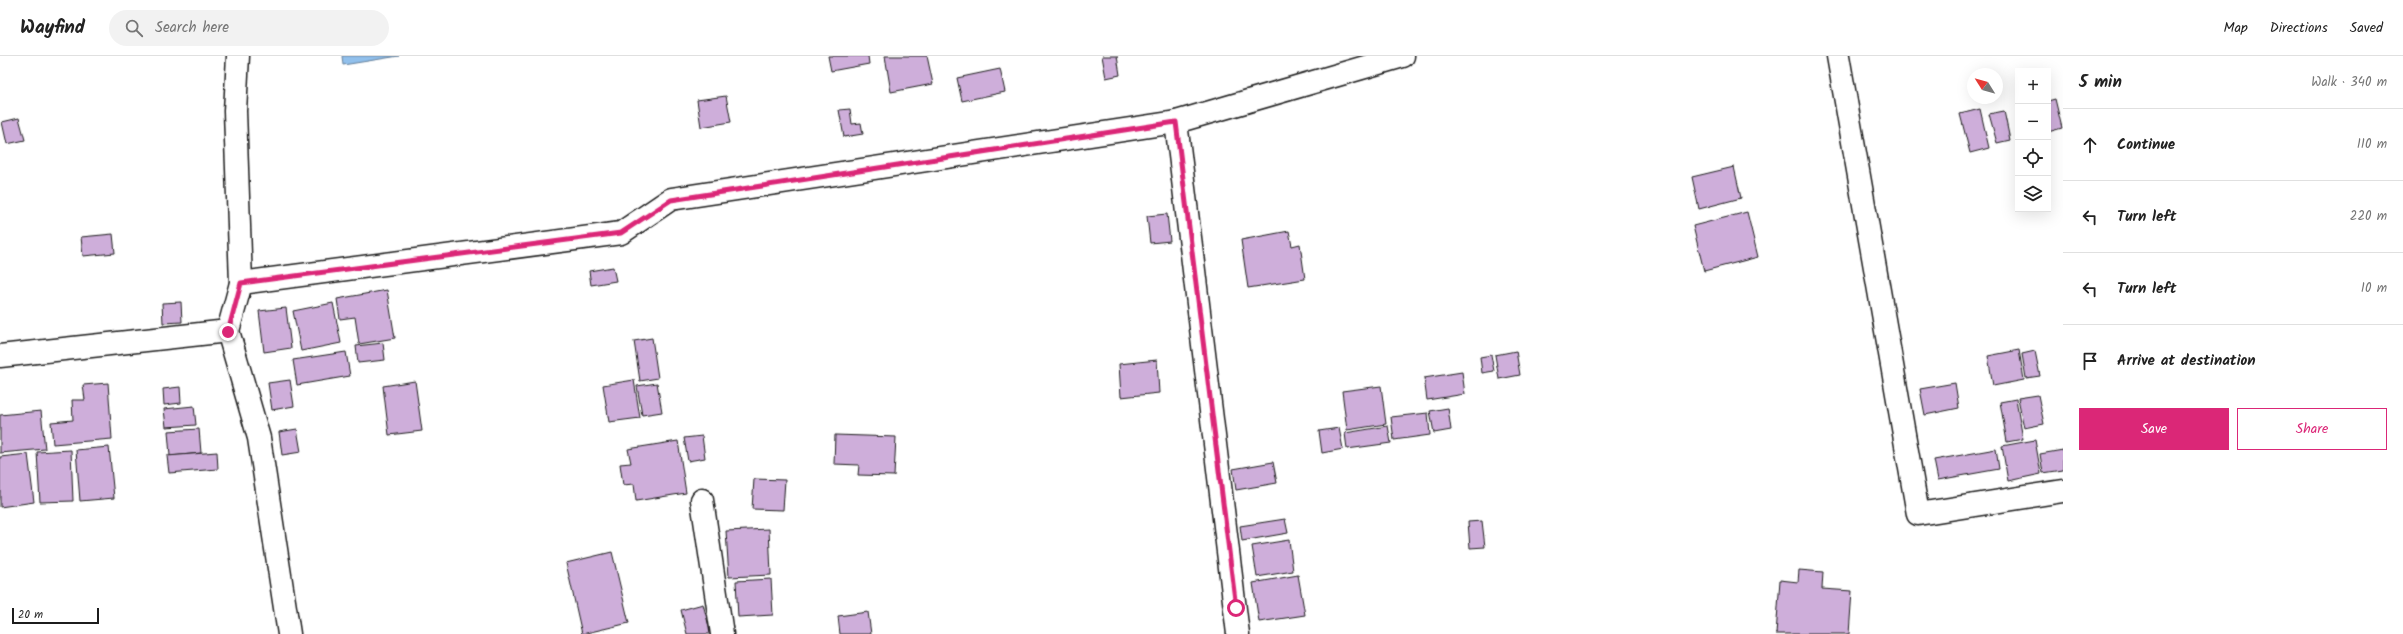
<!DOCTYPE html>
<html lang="en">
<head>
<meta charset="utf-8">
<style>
	:root { --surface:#fff; --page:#f2f2f2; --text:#222; --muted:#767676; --line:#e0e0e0; --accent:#db2777 }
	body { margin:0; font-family:Kalam,sans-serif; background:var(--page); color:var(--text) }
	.controls { position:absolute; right:12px; top:12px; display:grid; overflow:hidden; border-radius:0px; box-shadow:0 4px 16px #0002 }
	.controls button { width:36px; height:36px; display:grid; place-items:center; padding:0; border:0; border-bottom:1px solid var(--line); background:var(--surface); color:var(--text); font:20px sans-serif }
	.compass { position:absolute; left:1967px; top:12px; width:36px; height:36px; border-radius:50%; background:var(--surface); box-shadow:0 4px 16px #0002; rotate:307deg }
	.scale { position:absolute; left:12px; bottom:10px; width:87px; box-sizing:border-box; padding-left:4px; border:2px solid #1c1c1c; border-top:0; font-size:11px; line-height:14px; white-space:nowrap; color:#1c1c1c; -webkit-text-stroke:3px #fff; paint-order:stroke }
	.stop { position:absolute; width:12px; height:12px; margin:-9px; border:3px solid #db2777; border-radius:50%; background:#fff }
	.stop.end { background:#db2777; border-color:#fff; box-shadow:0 1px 4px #0008 }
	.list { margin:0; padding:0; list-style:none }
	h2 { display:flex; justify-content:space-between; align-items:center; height:52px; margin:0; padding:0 16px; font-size:17px }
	h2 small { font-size:13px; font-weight:400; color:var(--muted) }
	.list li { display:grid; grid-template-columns:26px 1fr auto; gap:12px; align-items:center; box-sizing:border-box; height:72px; padding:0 16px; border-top:1px solid var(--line) }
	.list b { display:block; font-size:15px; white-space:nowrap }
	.list em { font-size:13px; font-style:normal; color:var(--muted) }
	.actions { display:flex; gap:8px; padding:12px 16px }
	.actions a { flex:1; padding:9px 0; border:1px solid var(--accent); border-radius:0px; text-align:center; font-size:14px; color:var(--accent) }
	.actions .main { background:var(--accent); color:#fff }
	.icon { flex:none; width:22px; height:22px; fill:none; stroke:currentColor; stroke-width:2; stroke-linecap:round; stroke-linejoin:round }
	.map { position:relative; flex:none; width:2063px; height:578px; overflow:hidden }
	header { display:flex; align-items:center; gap:24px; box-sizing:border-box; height:56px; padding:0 20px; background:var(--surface); border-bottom:1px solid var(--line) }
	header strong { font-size:19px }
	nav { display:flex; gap:22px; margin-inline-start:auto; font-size:14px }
	.search { width:280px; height:36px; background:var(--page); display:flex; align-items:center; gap:10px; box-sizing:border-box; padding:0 14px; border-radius:22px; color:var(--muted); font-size:15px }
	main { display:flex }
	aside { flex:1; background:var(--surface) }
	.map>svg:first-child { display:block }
</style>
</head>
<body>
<header>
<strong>Wayfind</strong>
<div class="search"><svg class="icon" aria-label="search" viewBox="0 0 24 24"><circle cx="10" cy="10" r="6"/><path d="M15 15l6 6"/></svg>Search here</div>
<nav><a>Map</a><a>Directions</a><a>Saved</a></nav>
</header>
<main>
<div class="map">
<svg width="2063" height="578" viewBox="0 0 2063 578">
	<rect width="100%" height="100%" fill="#fff"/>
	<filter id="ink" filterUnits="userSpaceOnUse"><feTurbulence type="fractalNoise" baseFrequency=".025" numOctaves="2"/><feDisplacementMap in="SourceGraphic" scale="8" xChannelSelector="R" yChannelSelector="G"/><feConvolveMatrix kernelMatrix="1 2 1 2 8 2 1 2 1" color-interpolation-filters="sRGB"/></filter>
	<g filter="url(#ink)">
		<polygon fill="#91c0ec" stroke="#627e99" points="342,0 399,0 343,9"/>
		<g fill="#ceaeda" stroke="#1c1c1c">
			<polygon points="828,0 868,0 869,8 831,15"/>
			<polygon points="885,0 927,0 933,28 891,36"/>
			<polygon points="1102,0 1117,0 1120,19 1106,22"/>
			<polygon points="1000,13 1005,36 962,45 957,22"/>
			<polygon points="726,40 731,66 701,71 697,44"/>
			<polygon points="2055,43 2062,72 2048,76 2048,45"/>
			<polygon points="850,53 852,68 861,67 863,78 844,81 839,54"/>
			<polygon points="1980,53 1989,92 1970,97 1960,58"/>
			<polygon points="2004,55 2010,84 1997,87 1989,58"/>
			<polygon points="19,62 25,84 7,88 2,66"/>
			<polygon points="1734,111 1741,142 1699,153 1692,121"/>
			<polygon points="1747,156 1758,201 1704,215 1693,170"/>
			<polygon points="1167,158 1170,185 1150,187 1147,160"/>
			<polygon points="1289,175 1292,190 1300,188 1305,223 1248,232 1241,184"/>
			<polygon points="113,178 115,197 83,200 81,181"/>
			<polygon points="613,211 616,225 591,229 589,215"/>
			<polygon points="387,234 395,282 359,288 355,261 340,263 337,243"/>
			<polygon points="181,246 182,266 163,267 162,247"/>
			<polygon points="333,247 341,287 301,295 293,255"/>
			<polygon points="286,252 291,292 264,296 259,255"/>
			<polygon points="652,282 658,322 640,325 634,285"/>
			<polygon points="383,287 385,304 358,307 356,290"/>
			<polygon points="2019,294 2024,324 1993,330 1988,300"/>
			<polygon points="1516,295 1520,319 1499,323 1495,299"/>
			<polygon points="2035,295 2040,320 2026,322 2022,298"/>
			<polygon points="346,296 350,320 297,329 293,304"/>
			<polygon points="1491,299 1494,315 1482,317 1480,301"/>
			<polygon points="1157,304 1159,337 1121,341 1119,308"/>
			<polygon points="1462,316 1465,338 1427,344 1424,322"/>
			<polygon points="290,324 294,350 272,354 268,327"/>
			<polygon points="634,324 640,362 609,366 603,329"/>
			<polygon points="415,325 422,375 389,379 383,330"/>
			<polygon points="108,327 112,383 53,388 51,366 73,364 72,344 85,344 83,329"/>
			<polygon points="657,327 662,356 642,359 637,330"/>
			<polygon points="1955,327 1959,352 1925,359 1920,333"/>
			<polygon points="1381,330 1386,368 1347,374 1342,335"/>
			<polygon points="180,331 181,347 164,349 163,333"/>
			<polygon points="2038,339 2044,368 2024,372 2018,342"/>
			<polygon points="2016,343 2023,383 2007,386 2000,346"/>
			<polygon points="194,350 196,369 166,371 164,353"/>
			<polygon points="1448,352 1451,374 1434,377 1430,355"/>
			<polygon points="41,355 45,393 0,397 0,359"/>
			<polygon points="1428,357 1430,379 1394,384 1391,361"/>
			<polygon points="1388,370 1391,387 1347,393 1345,377"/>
			<polygon points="1339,372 1343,393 1322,397 1319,375"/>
			<polygon points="199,373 201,397 170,400 168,375"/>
			<polygon points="297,373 301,396 282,399 279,376"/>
			<polygon points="835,379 896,381 894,420 858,419 859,409 834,408"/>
			<polygon points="702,380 705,402 688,405 684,382"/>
			<polygon points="2035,384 2041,418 2008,425 2002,390"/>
			<polygon points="678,385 686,437 636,445 634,428 623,429 620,408 631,407 628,393"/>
			<polygon points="109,391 114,442 80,445 76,394"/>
			<polygon points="1996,393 1999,413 1938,424 1934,404"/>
			<polygon points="71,394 73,445 40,446 37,396"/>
			<polygon points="2063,394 2063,414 2043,417 2040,398"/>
			<polygon points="217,396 218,413 169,417 167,400"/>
			<polygon points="28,398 34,446 0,451 0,401"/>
			<polygon points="1273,406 1277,427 1236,434 1233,413"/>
			<polygon points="754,423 785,424 783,454 752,453"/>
			<polygon points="1285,463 1288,477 1242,485 1240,470"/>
			<polygon points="1482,465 1485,491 1470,492 1468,466"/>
			<polygon points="769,473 771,519 729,521 726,475"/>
			<polygon points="1289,484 1293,515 1257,521 1252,490"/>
			<polygon points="612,496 629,567 582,578 566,507"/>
			<polygon points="1799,514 1823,516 1822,533 1852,535 1849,578 1776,578 1780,524 1798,526"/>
			<polygon points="1298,519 1305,559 1259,566 1253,527"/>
			<polygon points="771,523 773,559 738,561 736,525"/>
			<polygon points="703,548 711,578 687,578 681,554"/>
			<polygon points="868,556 871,578 840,578 838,560"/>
		</g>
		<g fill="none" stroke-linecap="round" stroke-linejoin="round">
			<defs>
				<g id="street">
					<polyline points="238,0 235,55 241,227 228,275 259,382 289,578"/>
					<polyline points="1838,0 1918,458 2063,435"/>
					<polyline points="1176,66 1238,578"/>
					<polyline points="241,227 621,177 671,143 1176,66 1403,0"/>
					<polyline points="0,300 228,275"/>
					<polyline points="702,444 722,578"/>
				</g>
			</defs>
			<use href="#street" stroke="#1c1c1c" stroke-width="25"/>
			<use href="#street" stroke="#fff" stroke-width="22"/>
		</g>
	</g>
	<g fill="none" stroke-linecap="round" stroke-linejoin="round" filter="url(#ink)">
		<polyline stroke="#db2777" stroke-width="5" points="228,276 241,227 621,177 671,144 1176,66 1236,552"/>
	</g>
</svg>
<div class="controls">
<button>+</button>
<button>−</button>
<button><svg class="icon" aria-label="locate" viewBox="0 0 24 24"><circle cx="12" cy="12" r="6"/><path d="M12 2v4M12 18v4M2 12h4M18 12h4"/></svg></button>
<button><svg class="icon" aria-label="layers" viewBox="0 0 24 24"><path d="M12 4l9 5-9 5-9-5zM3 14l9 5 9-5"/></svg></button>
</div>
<svg class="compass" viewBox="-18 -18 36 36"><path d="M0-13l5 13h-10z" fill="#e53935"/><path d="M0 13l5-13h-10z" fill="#767676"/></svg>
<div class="scale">20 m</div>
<div class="stop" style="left:1236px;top:552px"></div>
<div class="stop end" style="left:228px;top:276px"></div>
</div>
<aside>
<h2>5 min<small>Walk · 340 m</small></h2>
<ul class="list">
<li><svg class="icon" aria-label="ahead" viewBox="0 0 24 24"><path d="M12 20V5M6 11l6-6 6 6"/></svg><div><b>Continue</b></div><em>110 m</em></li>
<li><svg class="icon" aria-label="left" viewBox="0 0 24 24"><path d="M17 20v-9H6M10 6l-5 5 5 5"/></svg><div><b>Turn left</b></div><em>220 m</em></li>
<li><svg class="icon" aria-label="left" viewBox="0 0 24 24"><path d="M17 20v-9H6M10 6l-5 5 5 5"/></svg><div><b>Turn left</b></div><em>10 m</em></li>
<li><svg class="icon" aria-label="arrive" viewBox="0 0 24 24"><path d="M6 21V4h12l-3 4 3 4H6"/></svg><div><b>Arrive at destination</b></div></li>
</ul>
<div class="actions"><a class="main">Save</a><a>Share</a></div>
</aside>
</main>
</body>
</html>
